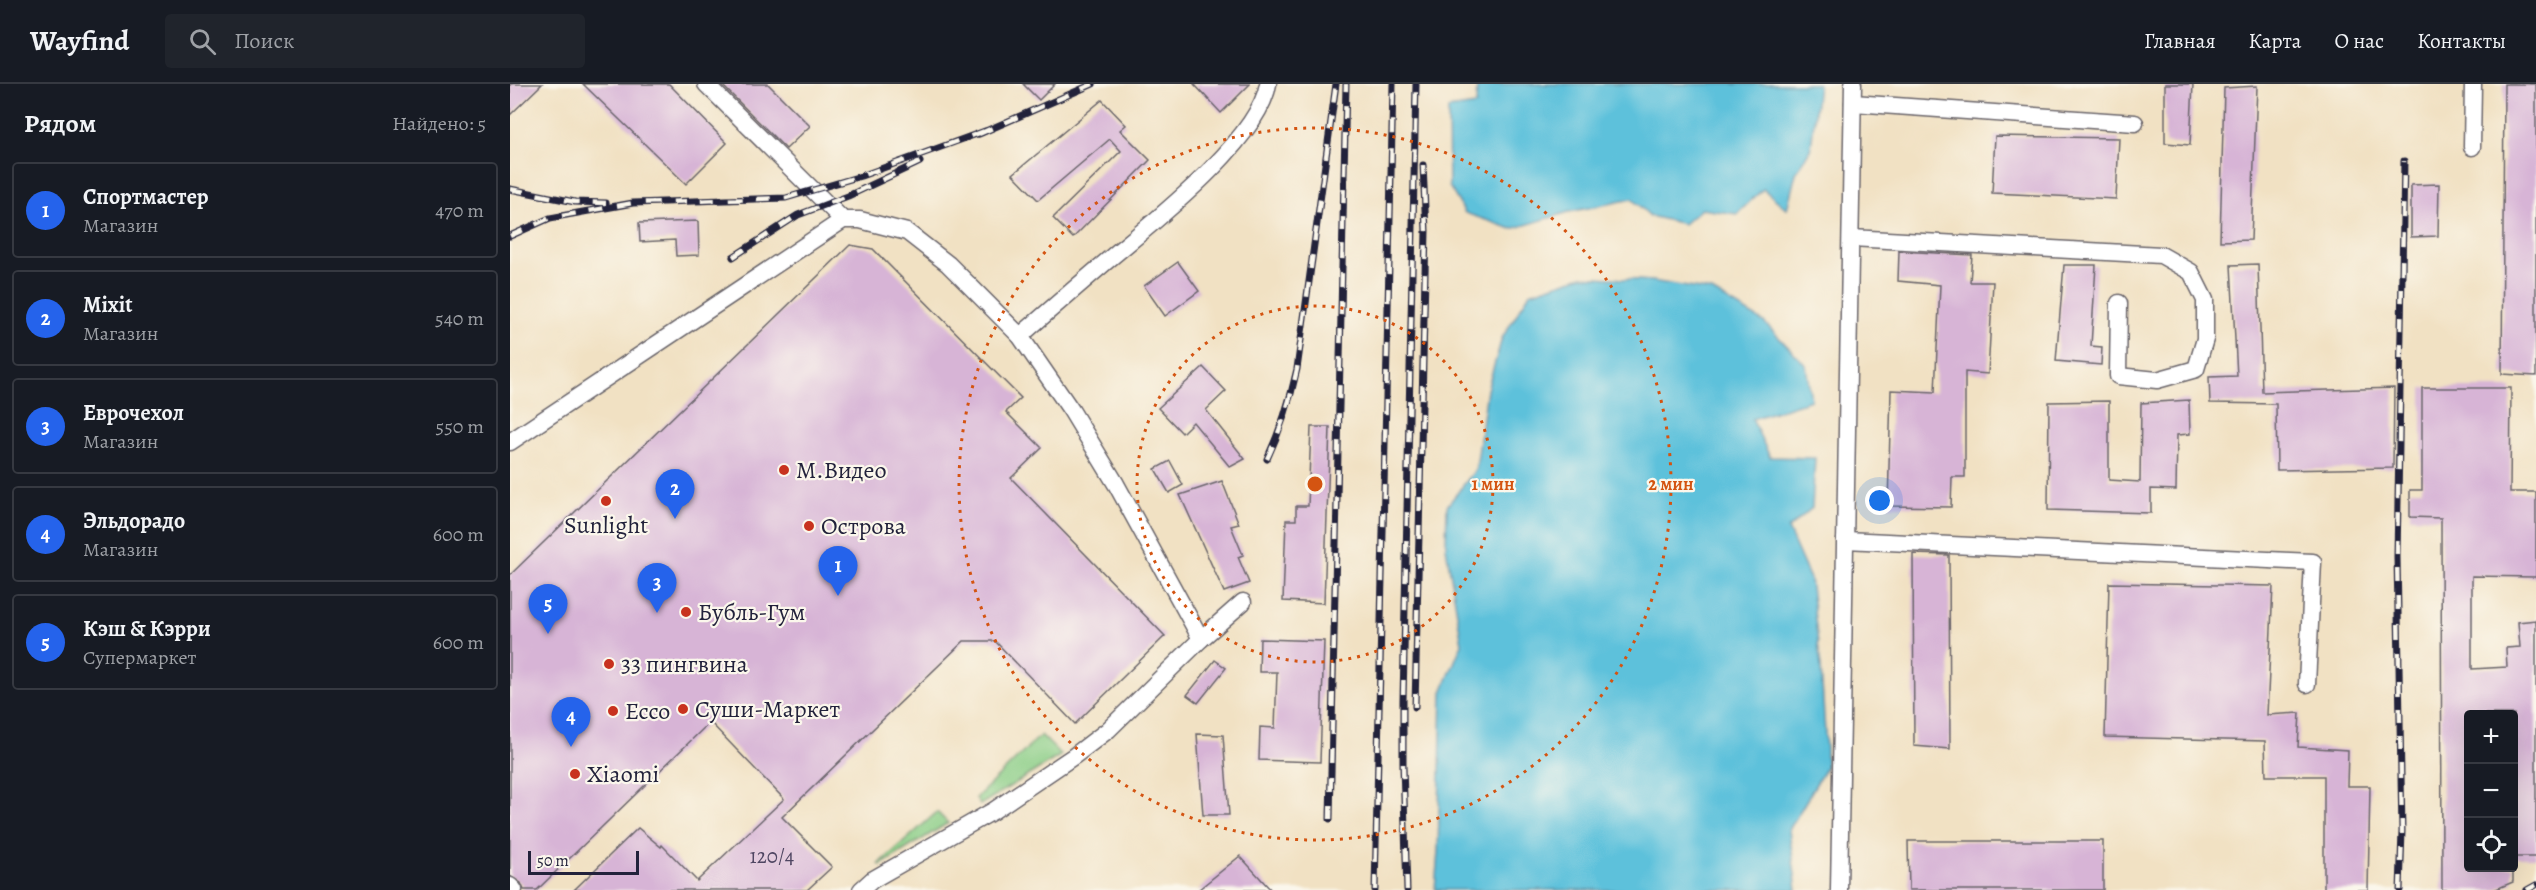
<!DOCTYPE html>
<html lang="ru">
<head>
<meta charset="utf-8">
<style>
	:root { --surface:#171b24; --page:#20242c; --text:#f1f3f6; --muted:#9ea1a6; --line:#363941; --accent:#2563eb }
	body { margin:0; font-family:Alegreya,serif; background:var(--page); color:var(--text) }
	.controls { position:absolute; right:18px; bottom:18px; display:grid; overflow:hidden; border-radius:6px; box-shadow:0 6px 24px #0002 }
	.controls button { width:54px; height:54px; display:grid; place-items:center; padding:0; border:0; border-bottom:2px solid var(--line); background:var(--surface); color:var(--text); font:30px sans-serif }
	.scale { position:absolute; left:18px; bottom:15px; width:111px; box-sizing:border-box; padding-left:6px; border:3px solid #22223b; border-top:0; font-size:16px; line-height:21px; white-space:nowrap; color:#22223b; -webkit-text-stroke:4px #fbf7ec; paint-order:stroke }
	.you { position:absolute; left:1370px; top:417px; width:21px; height:21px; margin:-15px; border:4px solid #fff; border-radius:50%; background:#1a73e8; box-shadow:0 0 0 9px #1a73e833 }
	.badge { display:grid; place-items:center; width:39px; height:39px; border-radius:50%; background:var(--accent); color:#fff; font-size:20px; font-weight:700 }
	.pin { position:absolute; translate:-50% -50px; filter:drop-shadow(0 2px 3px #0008) }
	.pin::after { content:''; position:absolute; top:32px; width:21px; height:18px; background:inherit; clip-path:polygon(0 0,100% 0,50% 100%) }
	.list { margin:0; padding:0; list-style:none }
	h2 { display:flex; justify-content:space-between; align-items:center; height:78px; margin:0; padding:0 24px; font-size:26px }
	h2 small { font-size:20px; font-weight:400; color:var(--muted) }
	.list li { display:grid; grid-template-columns:39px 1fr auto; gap:18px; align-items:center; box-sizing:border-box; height:96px; margin:0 12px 12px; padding:0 12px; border:2px solid var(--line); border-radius:6px }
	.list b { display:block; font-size:22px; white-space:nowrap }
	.list p { margin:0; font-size:20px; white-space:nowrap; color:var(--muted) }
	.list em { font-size:20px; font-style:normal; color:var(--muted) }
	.icon { flex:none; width:33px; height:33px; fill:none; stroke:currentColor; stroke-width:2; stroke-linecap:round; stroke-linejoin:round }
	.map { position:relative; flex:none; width:2026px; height:806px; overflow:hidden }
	header { display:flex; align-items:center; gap:36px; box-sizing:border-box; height:84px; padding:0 30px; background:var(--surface); border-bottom:2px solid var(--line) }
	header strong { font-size:28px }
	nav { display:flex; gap:33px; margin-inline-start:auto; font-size:21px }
	.search { width:420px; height:54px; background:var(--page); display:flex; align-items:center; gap:15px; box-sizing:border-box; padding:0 21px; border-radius:6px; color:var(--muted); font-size:22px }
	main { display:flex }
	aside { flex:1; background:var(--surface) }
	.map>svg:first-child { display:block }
</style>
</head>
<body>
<header>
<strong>Wayfind</strong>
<div class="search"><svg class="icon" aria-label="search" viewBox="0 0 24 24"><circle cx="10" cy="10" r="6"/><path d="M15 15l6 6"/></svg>Поиск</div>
<nav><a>Главная</a><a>Карта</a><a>О нас</a><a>Контакты</a></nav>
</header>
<main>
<aside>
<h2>Рядом<small>Найдено: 5</small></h2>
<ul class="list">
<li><span class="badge">1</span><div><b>Спортмастер</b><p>Магазин</p></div><em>470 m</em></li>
<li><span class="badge">2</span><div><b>Mixit</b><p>Магазин</p></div><em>540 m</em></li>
<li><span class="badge">3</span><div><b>Еврочехол</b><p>Магазин</p></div><em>550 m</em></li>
<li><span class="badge">4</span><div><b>Эльдорадо</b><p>Магазин</p></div><em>600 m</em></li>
<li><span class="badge">5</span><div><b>Кэш &amp; Кэрри</b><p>Супермаркет</p></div><em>600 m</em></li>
</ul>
</aside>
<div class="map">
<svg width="2026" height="806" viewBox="0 0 2026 806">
	<rect width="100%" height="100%" fill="#fbf7ec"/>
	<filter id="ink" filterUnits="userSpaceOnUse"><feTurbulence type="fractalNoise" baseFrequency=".0167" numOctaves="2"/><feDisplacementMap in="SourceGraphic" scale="12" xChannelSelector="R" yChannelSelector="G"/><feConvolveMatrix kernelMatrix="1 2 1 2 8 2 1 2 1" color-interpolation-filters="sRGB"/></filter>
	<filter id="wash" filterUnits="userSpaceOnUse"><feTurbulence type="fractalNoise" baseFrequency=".008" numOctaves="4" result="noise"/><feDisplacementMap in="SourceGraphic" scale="24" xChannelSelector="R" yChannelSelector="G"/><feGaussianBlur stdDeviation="1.35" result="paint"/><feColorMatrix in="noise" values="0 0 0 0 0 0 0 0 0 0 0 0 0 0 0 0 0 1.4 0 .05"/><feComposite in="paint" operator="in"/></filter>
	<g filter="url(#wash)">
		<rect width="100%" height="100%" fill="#f1e1c3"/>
		<g fill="#8cce87" stroke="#577861" stroke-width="1.5">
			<polygon points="531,651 551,671 470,721 466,714"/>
			<polygon points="427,728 438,739 371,781 369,780"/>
		</g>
		<g fill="#5dc1db" stroke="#40728b" stroke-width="1.5">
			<polygon points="967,0 1308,0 1301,64 1286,89 1277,125 1253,105 1227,130 1191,125 1174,140 1140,132 1122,115 1059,128 1002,145 955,129 939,102 938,25 966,21"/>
			<polygon points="1072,192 1142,197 1202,207 1254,238 1296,281 1301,316 1242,335 1260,373 1305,374 1302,424 1278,445 1300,495 1311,583 1316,666 1316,683 1279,746 1287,806 925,806 928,767 932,608 952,560 936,463 937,422 966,385 977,306 992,254 1020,209"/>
		</g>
		<g id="blocks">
			<g fill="#d7b4d6">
				<polygon points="0,0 32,0 0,31"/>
				<polygon points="73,0 159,0 217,59 176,100"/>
				<polygon points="211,0 258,0 300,42 276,65"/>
				<polygon points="513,0 545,0 529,16"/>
				<polygon points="684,0 740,0 711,29"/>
				<polygon points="1655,0 1683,0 1680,61 1655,59"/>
				<polygon points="1994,0 2026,0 2026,292 1992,290"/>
				<polygon points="1747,2 1741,156 1710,157 1714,4"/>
				<polygon points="592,16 616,41 610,46 640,76 563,154 543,134 611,67 600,55 528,116 503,90"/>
				<polygon points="1485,52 1609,54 1606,115 1482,109"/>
				<polygon points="1929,100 1928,152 1901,153 1901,101"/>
				<polygon points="188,137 189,171 166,172 165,156 130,158 129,139"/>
				<polygon points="340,161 363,165 511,314 496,328 532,364 501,394 655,552 565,640 485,557 454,557 272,733 322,783 297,806 64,806 128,744 151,763 152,761 187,797 274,715 200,638 27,806 14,806 11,799 0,792 0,491"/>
				<polygon points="1389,167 1462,171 1460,198 1483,198 1478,290 1455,288 1455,393 1442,393 1441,423 1378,422 1381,306 1425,308 1430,201 1388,197"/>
				<polygon points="668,178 689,207 655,232 634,202"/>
				<polygon points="1748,180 1752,308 1884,304 1883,384 1767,386 1766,320 1700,319 1699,293 1727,292 1721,181"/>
				<polygon points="1554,181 1586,181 1581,262 1592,263 1591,281 1546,277"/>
				<polygon points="693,283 716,307 696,326 735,375 720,383 683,338 672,349 648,324"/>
				<polygon points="1912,304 2001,304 2000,408 2026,408 2026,493 1962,492 1962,585 1997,583 1996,564 2010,563 2008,538 2026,536 2026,773 2004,773 2004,630 1959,630 1959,783 2003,783 2003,798 1984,806 1932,806 1931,434 1900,433 1900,406 1912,406"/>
				<polygon points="1679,316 1680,350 1667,351 1666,406 1641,405 1641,429 1538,426 1539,318 1599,317 1599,396 1630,398 1631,319"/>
				<polygon points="801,343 820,343 814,519 773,517 776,436 786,436 786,422 798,422"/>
				<polygon points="660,377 673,401 659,409 645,385"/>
				<polygon points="712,397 729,440 721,442 733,471 728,473 739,499 714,508 670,411"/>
				<polygon points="1403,470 1439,471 1440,665 1404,662"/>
				<polygon points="1599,499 1763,502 1757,631 1790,629 1788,663 1838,666 1837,702 1860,702 1858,806 1814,806 1814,692 1756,692 1755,657 1595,653"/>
				<polygon points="750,555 814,557 810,678 749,676 750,643 765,644 767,588 749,588"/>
				<polygon points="705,576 716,584 688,619 677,611"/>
				<polygon points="687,650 713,651 719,731 693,731"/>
				<polygon points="1398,757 1593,757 1593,806 1399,806"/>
				<polygon points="730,772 761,806 688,806"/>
			</g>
		</g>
	</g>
	<g filter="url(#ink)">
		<use href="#blocks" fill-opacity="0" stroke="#6a656b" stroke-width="1.5"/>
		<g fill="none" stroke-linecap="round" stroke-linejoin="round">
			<defs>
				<g id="minor">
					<polyline points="196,0 333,136"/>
					<polyline points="1343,19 1625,39"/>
					<polyline points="1962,63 1963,0"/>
					<polyline points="1341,154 1651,171 1681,188 1695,216 1695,255 1686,285 1647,296 1608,292 1609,219"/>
					<path d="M510,252C541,225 572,198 604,171C647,135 749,55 758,0"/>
					<polyline points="0,358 333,136 350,136 397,148 438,180 510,252 561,326 606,400 691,555 598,646 564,672 483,727 362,796 351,806"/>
					<polyline points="1335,456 1803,478 1797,600"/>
					<polyline points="691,555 733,518"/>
					<polyline points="0,802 4,806"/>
					<polyline points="1329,806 1343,0"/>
				</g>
			</defs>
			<use href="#minor" stroke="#6a656b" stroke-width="19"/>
			<use href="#minor" stroke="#fff" stroke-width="16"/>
			<defs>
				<g id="rail">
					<polyline points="469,50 583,0"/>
					<polyline points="0,105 65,118 96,119"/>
					<polyline points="0,152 40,134 123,119 276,114 351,92 475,47"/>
					<polyline points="223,173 288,131 338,112 410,78"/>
					<path d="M757,375C771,345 780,317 787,285L826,0"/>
					<polyline points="905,623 916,147 913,81"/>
					<polyline points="820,735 836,0"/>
					<polyline points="865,806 883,0"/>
					<polyline points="897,806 893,682 893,617 906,0"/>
					<polyline points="1890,806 1892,747 1887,473 1894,77"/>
					<polyline points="2017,806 2026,801"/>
				</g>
			</defs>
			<use href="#rail" stroke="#22223b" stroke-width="7"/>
			<use href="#rail" stroke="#fbf7ec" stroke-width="4.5" stroke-dasharray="14" stroke-linecap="butt"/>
		</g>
	</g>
	<g fill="none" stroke="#d45411" stroke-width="3" stroke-dasharray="3 6">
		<circle cx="805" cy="400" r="178"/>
		<circle cx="805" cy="400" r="356"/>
	</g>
	<g fill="#c8321e" stroke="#fbf7ec" stroke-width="2">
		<circle cx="274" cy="386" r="6"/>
		<circle cx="96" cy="417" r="6"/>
		<circle cx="299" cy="442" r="6"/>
		<circle cx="176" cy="528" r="6"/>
		<circle cx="99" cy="580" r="6"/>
		<circle cx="173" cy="625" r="6"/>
		<circle cx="103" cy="627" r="6"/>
		<circle cx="65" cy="690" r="6"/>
	</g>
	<g text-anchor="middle" stroke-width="4.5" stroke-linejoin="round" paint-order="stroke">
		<g font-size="21" fill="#4f4662">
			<text x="262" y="779">120/4</text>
		</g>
		<g font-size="24" fill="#22223b" stroke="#fbf7ec" text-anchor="start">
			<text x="286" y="394">М.Видео</text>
			<text x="96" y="449" text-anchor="middle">Sunlight</text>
			<text x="311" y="450">Острова</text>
			<text x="188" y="536">Бубль-Гум</text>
			<text x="111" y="588">33 пингвина</text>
			<text x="185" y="633">Суши-Маркет</text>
			<text x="115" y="635">Ecco</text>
			<text x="77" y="698">Xiaomi</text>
		</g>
	</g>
	<circle cx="805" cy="400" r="9" fill="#d45411" stroke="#fbf7ec" stroke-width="3"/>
	<g font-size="18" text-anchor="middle" font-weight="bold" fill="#d45411" stroke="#fbf7ec" stroke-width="4.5" stroke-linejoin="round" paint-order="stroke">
		<text x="983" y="406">1 мин</text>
		<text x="1161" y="406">2 мин</text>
	</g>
</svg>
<div class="controls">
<button>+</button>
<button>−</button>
<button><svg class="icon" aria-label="locate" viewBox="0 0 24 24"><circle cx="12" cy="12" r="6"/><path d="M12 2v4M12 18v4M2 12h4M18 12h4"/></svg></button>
</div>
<div class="scale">50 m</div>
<div class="you"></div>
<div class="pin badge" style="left:328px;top:512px">1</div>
<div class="pin badge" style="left:165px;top:435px">2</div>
<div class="pin badge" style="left:147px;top:529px">3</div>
<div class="pin badge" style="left:61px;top:663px">4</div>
<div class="pin badge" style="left:38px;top:550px">5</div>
</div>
</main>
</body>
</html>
